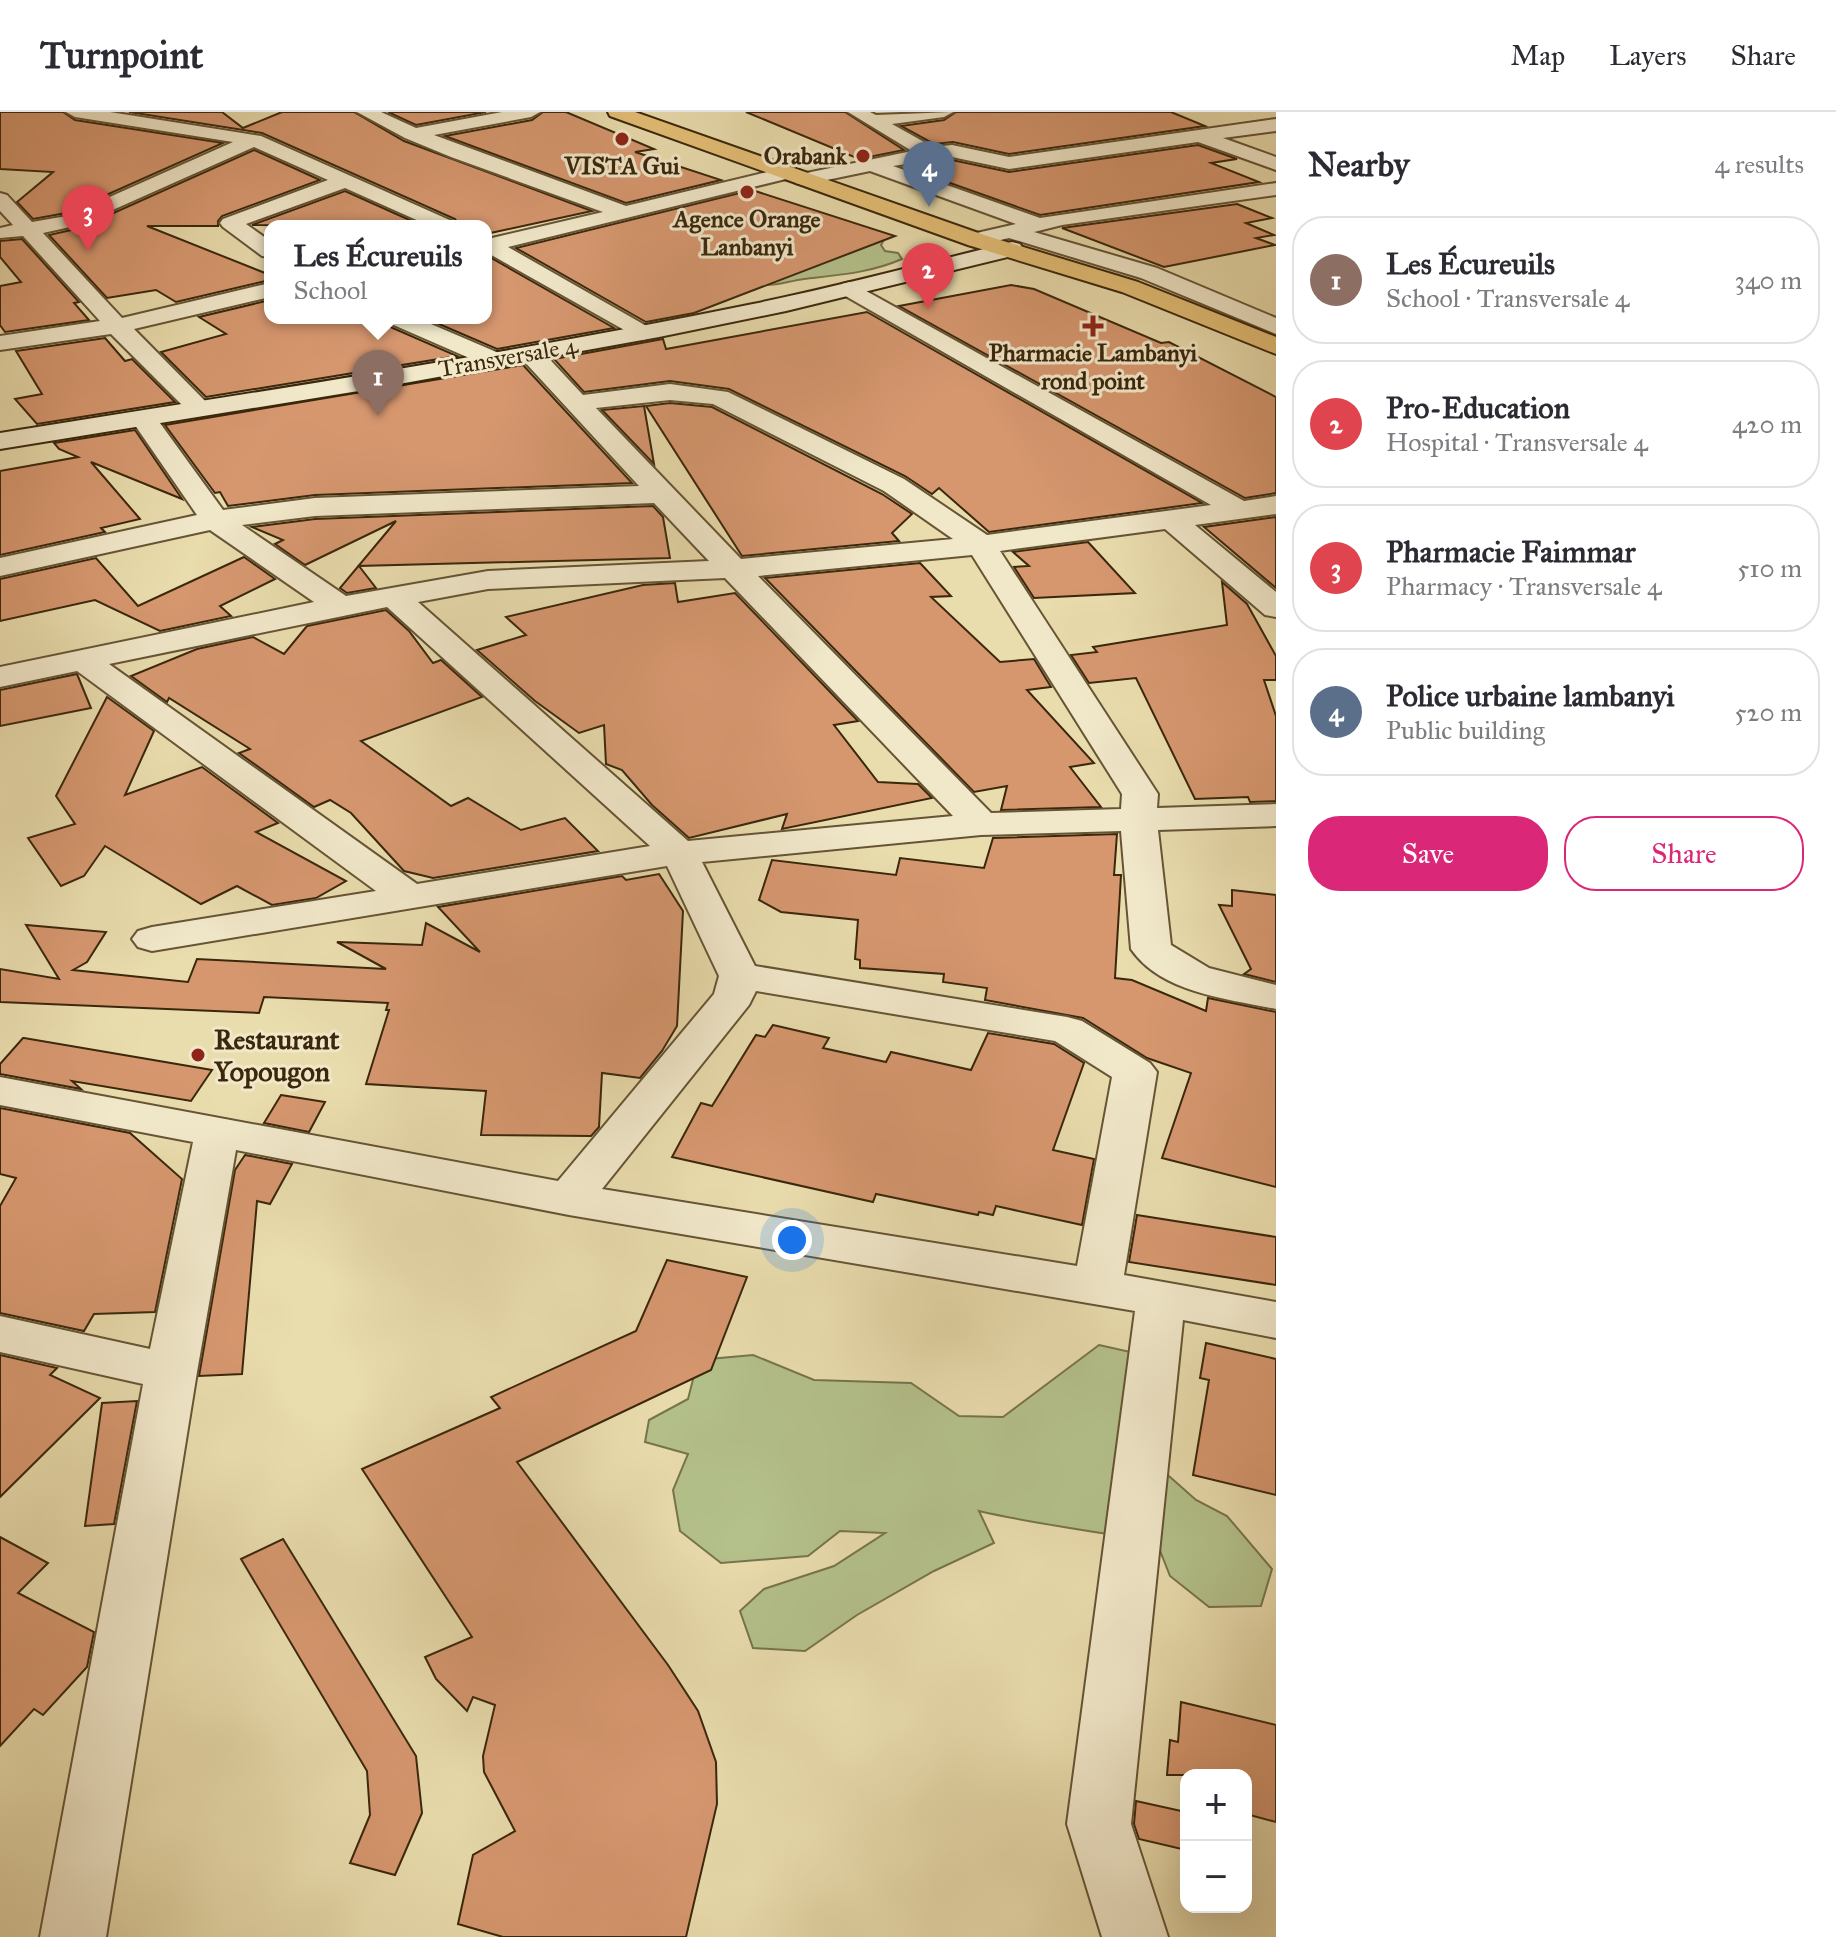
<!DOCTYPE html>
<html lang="en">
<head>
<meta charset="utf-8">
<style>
	:root { --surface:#fff; --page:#f2f2f3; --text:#2b2b33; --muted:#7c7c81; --line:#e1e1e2; --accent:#db2777 }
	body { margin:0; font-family:"IM FELL Great Primer",serif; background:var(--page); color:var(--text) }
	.controls { position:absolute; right:24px; bottom:24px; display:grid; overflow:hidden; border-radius:16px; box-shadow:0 8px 32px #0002 }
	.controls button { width:72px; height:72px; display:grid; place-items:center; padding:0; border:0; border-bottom:2px solid var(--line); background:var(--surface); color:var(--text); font:40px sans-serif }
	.you { position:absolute; left:792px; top:1128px; width:28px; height:28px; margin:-20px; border:6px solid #fff; border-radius:50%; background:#1a73e8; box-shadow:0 0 0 12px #1a73e833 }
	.badge { display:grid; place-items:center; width:52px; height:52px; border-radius:50%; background:var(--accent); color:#fff; font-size:26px; font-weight:700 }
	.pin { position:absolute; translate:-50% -66px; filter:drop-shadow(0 2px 4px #0008) }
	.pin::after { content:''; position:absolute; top:42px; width:28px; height:24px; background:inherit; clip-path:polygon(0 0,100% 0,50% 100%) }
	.popup { position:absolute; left:264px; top:108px; width:228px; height:104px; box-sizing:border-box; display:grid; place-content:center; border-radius:16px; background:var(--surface); filter:drop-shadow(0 2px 6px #0005); font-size:26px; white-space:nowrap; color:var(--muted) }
	.popup b { font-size:30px; color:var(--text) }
	.popup::after { content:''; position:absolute; left:50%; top:100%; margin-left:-16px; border:16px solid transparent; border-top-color:var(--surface) }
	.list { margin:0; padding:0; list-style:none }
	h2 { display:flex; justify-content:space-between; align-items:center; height:104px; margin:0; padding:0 32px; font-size:34px }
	h2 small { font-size:26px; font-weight:400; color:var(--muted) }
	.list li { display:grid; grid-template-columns:52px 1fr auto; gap:24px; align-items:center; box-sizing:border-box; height:128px; margin:0 16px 16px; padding:0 16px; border:2px solid var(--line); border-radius:32px }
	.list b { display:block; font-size:30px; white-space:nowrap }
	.list p { margin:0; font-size:26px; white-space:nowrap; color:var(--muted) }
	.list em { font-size:26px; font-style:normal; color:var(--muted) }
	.actions { display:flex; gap:16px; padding:24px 32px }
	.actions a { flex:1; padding:18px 0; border:2px solid var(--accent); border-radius:32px; text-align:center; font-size:28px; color:var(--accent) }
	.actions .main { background:var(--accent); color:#fff }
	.map { position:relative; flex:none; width:1276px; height:1825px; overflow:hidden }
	header { display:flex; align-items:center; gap:48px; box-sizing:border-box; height:112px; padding:0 40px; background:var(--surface); border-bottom:2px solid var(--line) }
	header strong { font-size:38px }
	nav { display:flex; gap:44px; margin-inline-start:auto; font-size:28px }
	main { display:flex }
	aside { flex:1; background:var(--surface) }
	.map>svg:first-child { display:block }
</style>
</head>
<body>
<header>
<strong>Turnpoint</strong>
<nav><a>Map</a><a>Layers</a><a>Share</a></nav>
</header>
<main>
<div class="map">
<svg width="1276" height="1825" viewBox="0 0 1276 1825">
	<rect width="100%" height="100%" fill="#e9dcad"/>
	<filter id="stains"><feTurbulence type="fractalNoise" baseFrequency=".0025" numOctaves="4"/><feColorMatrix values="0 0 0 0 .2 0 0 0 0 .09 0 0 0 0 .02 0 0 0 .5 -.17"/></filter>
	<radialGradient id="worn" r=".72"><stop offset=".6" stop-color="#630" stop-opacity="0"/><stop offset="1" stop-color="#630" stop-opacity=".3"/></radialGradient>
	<g fill="#b4c18b" stroke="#77744c" stroke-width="2">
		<path d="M885,126L881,133L885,139L898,141L902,147C870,161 838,163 804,167C789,169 778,174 762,173Z"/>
		<path d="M1099,1233L1135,1241L1161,1357L1196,1388L1227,1404L1272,1457L1261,1494L1209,1495L1170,1464L1157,1431C1098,1419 1038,1413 979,1399L994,1431L934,1459L857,1503L805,1539L753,1536L740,1499L764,1477L834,1454L885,1421L840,1419L808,1444L721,1451L680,1419L673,1378L688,1342L645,1330L649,1308L688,1287L698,1248L753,1243L814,1268L911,1271L959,1304L1003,1305Z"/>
	</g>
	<g fill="#d6976f" stroke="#3a270c" stroke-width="2">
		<polygon points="0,0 63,0 75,8 223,31 66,101 33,107 17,90 53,60 0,57"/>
		<polygon points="129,0 222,0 243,16 282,0 354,0 404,29 592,99 486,122 486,114 460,114 455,107 262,21"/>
		<polygon points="388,0 486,0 416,13"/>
		<polygon points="543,0 566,0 654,37 635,40 721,68 626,91 445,24 532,8"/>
		<polygon points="746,0 845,0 904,38 859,47"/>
		<polygon points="956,0 1171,0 1205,14 1009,42 953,30 934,32 901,14 944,8"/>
		<polygon points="1198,33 1237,47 1211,51 1259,70 1040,103 905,55 952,48 1009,60"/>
		<polygon points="254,38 320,68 222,104 218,109 218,114 147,114 270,163 270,168 176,190 156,178 107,186 49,123 80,116"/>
		<polygon points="752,78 895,124 694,201 646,210 516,136"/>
		<polygon points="345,79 423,114 252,113"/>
		<polygon points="1237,92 1272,106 1246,111 1274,123 1256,126 1275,133 1164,155 1062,116"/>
		<polygon points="22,127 79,190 74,191 89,208 5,220 0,213 0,174 21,170 0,145 0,129"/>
		<polygon points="486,143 614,216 497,237 425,206 486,206"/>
		<polygon points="1011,173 1034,177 1161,231 1169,230 1276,285 1276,381 1245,386 899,194"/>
		<polygon points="270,188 270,206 382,206 388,214 457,244 206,285 161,240 226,222 199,205"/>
		<polygon points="867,200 1202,391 989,420 939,376 932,382 905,364 729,277 670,269 584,280 554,247 663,227 666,237"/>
		<polygon points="105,226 125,249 132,247 175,290 37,312 15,287 42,282 16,239"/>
		<polygon points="523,253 632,371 315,383 228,394 220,380 215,381 165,313"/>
		<polygon points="670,291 712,295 882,382 912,402 892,421 899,429 742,444 646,294"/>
		<polygon points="644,294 654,352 602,298"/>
		<polygon points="135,318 182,387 91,350 140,407 101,416 105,420 0,443 0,359 78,345 59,337 54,331"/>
		<polygon points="653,394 663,405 670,446 359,454 376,476 347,481 340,476 396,409 305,453 275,432 283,428 252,415 315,407"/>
		<polygon points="1276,405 1276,476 1204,415"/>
		<polygon points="1088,430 1135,481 1034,486 1014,455 1029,454 1013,440"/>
		<polygon points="244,445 275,467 220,494 231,504 160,519 95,488 0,509 0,467 96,446 138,494"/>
		<polygon points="920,451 951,484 931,485 1000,550 1034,547 1051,575 1027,578 1094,651 1070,655 1101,695 1001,698 1007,674 974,680 765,466"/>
		<polygon points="1222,470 1247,492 1276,544 1276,568 1264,568 1276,604 1276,689 1250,690 1248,685 1195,687 1136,566 1089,571 1071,543 1097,540 1093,535 1227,513"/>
		<polygon points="675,471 678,490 735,481 858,609 834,613 878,670 918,672 932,686 782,717 787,702 689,726 652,693 622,658 606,652 604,613 579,621 535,589 477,538 526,523 506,505 643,473"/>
		<polygon points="386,498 409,519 433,551 441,548 482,585 361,629 451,694 468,686 521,718 565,706 598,739 433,766 404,759 351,701 330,688 314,695 239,641 250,637 169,586 167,590 131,564 197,537 253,525 284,542 307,514"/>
		<polygon points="77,562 91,596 0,614 0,578"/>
		<polygon points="107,585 154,619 125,683 202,655 278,711 256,720 346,769 316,786 272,793 237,774 201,792 105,734 84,764 61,774 28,726 75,712 56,684"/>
		<polygon points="1117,722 1114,763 1121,763 1115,866 1132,868 1206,899 1208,886 1276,900 1276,1075 1162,1046 1191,961 1147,946 1083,906 985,888 987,876 943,870 944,862 860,856 860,848 855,847 858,808 781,800 759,788 772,748 896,763 900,746 984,756 993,726"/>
		<polygon points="659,762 683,799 677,914 662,939 640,966 602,961 599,1015 591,1024 481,1023 486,979 366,972 389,898 386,898 388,891 264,885 259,901 0,890 0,857 59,867 26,813 106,820 87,850 73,858 188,870 197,847 386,857 337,830 422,833 426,811 480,840 438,795 622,764 626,768"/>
		<polygon points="1232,778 1276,783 1276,870 1244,862 1251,857 1219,793 1232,794"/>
		<polygon points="773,913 829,926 823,936 886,950 891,940 971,958 988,921 1054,932 1084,951 1053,1038 1094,1047 1082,1113 996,1094 993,1103 979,1100 978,1103 876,1082 873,1090 672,1045 701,991 712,994 756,923 765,925"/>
		<polygon points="23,926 24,926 212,958 191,989 72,969 81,977 0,962 0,952"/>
		<polygon points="281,983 325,990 309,1020 264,1011"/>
		<polygon points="0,996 130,1021 182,1067 155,1200 94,1202 84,1219 0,1201 0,1094 16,1066 0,1062"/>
		<polygon points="245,1043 292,1052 270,1092 257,1089 242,1262 199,1264 235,1058"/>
		<polygon points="1137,1103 1276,1125 1276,1173 1129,1150"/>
		<polygon points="667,1148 747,1165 711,1258 517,1350 668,1553 698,1599 716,1650 717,1692 686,1825 503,1825 458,1812 473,1743 515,1719 484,1660 483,1644 495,1593 473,1585 467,1599 436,1567 425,1545 472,1525 362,1357 500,1296 491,1285 636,1219"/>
		<polygon points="1206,1231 1276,1247 1276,1383 1193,1363 1209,1268 1200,1266"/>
		<polygon points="0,1243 57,1256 50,1263 100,1286 0,1385"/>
		<polygon points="137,1289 114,1412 85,1414 102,1291"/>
		<polygon points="0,1425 48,1451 18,1481 94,1520 87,1555 43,1603 34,1597 0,1634"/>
		<polygon points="283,1427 416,1644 422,1701 395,1763 350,1751 370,1703 367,1659 241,1447"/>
		<polygon points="1181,1590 1276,1613 1276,1710 1246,1702 1246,1663 1167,1663 1170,1628 1178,1630"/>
		<polygon points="1136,1689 1186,1700 1186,1738 1139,1727 1134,1712"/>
	</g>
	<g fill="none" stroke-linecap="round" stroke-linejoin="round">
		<defs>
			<g id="minor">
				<polygon points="66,0 110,0 261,24 454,110 457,114 430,114 345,76 246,112 270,129 270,145 262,144 223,115 220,111 223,107 328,68 254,35 79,113 43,121 122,206 270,171 270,185 134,217 214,298 210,303 192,303 111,222 0,238 0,224 100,209 23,124 0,126 0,116 13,113 0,99 0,81 7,83 32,110 67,104 233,30 75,5"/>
				<polygon points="357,0 381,0 416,16 502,0 540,0 531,5 434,23 626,94 788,55 795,57 797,63 912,39 848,0 870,0 876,3 953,0 944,5 892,12 933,35 952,33 1009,45 1276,7 1276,19 1223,26 1276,45 1276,58 1198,30 1009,57 952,45 893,54 1040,106 1276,71 1276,83 1062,113 1034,120 1157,156 1276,206 1276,222 1141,166 1009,126 976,134 968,133 965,128 968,123 1016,112 870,59 803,73 796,71 794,65 508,135 650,216 654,221 650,226 642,228 486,140 486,125 492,126 603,100 451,45 405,26"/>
				<path d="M850,170L1244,389L1276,384V402L1195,413L1276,480V505L1265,503L1165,417L1000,439L1158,682L1157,696L1276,692V714L1158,718L1171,833L1209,856L1276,873V897C1228,887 1161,881 1131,837L1121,719L981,723L702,750L755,854L1067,905L1082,909L1150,951L1157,960L1124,1163L1276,1190V1226L1183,1208L1131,1712L1168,1825H1102L1067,1712L1135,1199L569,1103L236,1038L197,1260L106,1825H40L143,1272L0,1240V1204L150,1237L193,1030L0,993V965L558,1069L714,882L719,864L667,754L152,839L138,835L132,827L138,819L152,815L376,779L77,559L0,575V555L314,490L210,418L0,464V446L197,403L130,306L134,300H152L223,398L315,386L639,374L522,247L519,242L522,237H540L583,283L670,272L728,280L904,367L987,423L1211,393L842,182L839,177L842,172ZM670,288L713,292L884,379L953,427L741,447L596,296ZM654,391L709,449L488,459L346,484L242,413L315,404ZM972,443L1122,682L1121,697L991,701L758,464ZM725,466L953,704L688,729L418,490L488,477ZM387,495L650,734L417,772L109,552ZM756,879L1055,929L1112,965L1077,1154L602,1077L749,893Z"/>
				<polygon points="385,206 417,206 501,242 504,247 501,252 483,252 389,211"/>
			</g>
			<path id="secondary" d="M1012,130L1020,132L1023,137L1020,142L786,199L659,225L377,276L0,337V321C251,281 503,243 753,192C840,174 926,151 1012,130Z"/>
			<polygon id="primary" points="608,0 635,0 984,123 1138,170 1276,225 1276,242 1122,180 968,133 610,4"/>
		</defs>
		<use href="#minor" stroke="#665434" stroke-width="4"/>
		<use href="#secondary" stroke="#3a270c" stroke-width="4"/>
		<use href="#primary" stroke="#3a270c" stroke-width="4"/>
		<use href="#minor" fill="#f1e8ca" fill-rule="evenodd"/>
		<use href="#secondary" fill="#f1e8ca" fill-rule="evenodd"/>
		<use href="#primary" fill="#e4be76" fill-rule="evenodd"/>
	</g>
	<g fill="#8f2418" stroke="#f1e8ca" stroke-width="3">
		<circle cx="622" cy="27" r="8"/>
		<circle cx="863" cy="44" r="8"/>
		<circle cx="747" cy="80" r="8"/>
		<path d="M1089 202h8v8h8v8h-8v8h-8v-8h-8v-8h8z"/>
		<circle cx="198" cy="943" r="8"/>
	</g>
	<g text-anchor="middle" stroke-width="6" stroke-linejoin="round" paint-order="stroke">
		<g font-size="24" font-weight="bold" fill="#3a270c" stroke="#f1e8ca">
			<text x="847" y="52" text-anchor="end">Orabank</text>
			<text x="622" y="62">VISTA Gui</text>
			<text x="747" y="115">Agence Orange<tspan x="747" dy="28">Lanbanyi</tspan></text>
			<text x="1093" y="249">Pharmacie Lambanyi<tspan x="1093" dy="28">rond point</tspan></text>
		</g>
		<g font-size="24" fill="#3a270c" stroke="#f1e8ca">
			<text transform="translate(508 245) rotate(-10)" y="8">Transversale 4</text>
		</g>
		<g font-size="28" font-weight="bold" fill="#3a270c" stroke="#f1e8ca" text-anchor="start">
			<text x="214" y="937">Restaurant<tspan x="214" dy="32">Yopougon</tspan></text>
		</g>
	</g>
	<rect width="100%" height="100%" filter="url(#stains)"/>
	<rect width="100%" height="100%" fill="url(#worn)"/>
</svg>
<div class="controls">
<button>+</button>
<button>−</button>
</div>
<div class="you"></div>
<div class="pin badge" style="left:378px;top:304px;background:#8d6e63">1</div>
<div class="popup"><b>Les Écureuils</b>School</div>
<div class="pin badge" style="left:928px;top:197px;background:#e0444e">2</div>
<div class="pin badge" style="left:88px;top:139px;background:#e0444e">3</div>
<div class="pin badge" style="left:929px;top:95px;background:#5c6f8a">4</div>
</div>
<aside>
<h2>Nearby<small>4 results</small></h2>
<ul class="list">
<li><span class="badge" style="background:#8d6e63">1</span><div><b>Les Écureuils</b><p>School · Transversale 4</p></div><em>340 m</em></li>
<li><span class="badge" style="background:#e0444e">2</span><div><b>Pro-Education</b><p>Hospital · Transversale 4</p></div><em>420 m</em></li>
<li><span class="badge" style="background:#e0444e">3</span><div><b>Pharmacie Faimmar</b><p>Pharmacy · Transversale 4</p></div><em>510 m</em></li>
<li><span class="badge" style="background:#5c6f8a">4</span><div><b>Police urbaine lambanyi</b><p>Public building</p></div><em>520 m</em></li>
</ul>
<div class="actions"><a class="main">Save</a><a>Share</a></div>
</aside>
</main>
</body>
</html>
